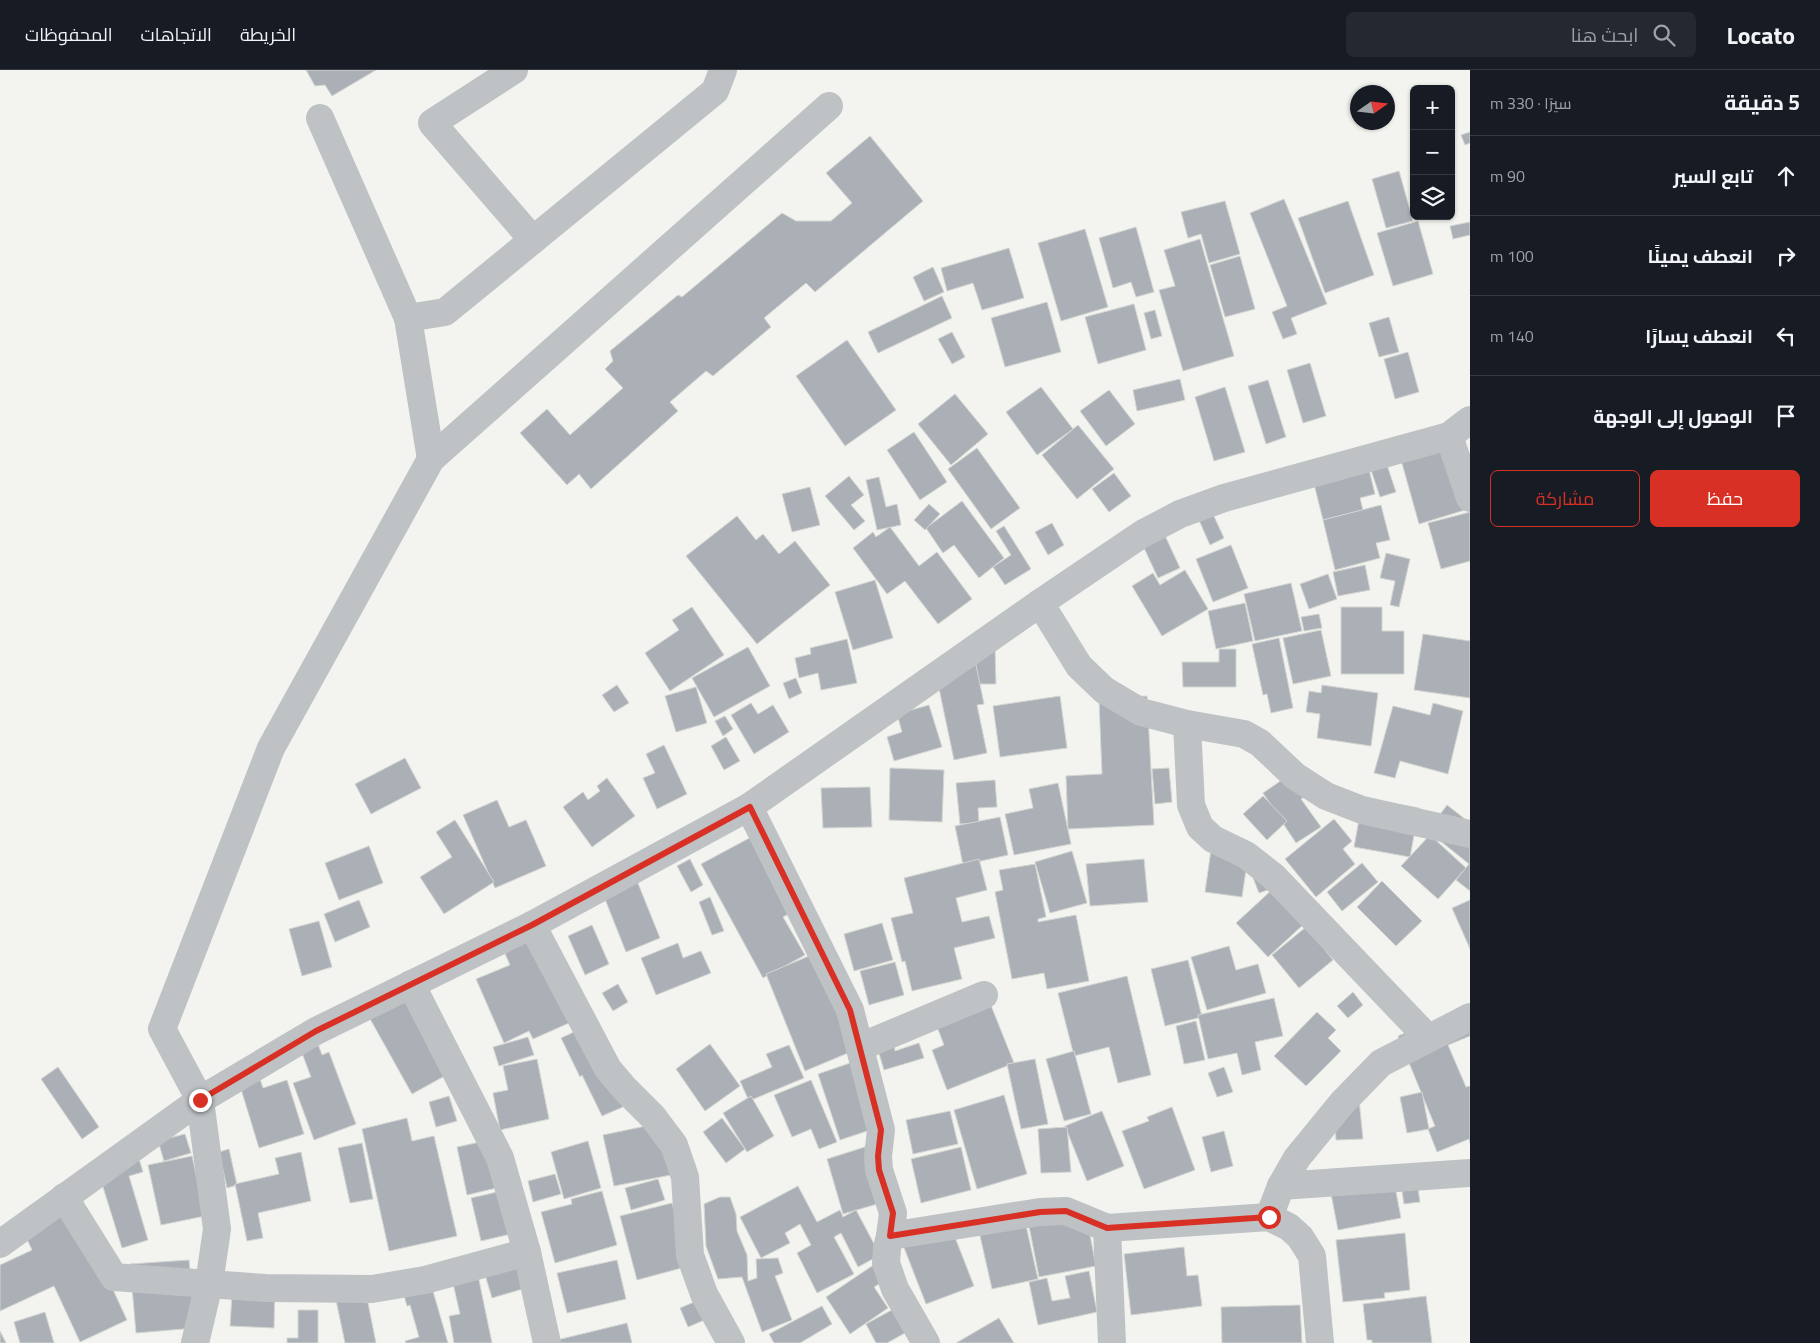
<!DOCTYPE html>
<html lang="ar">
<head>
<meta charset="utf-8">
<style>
	:root { --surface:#171b24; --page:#242831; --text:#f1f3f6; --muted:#9ea1a6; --line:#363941; --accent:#d93025 }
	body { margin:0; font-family:"Titillium Web",Cairo,sans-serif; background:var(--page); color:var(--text); direction:rtl }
	.controls { position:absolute; right:15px; top:15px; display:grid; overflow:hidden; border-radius:8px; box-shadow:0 1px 4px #0004 }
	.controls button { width:45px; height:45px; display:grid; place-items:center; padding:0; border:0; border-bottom:1px solid var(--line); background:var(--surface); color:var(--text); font:25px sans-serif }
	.compass { position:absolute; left:1350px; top:15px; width:45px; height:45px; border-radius:50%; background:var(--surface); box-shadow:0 1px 4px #0004; rotate:76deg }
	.stop { position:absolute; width:15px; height:15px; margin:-11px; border:4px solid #d93025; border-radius:50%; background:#fff }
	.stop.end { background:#d93025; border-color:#fff; box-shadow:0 1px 5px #0008 }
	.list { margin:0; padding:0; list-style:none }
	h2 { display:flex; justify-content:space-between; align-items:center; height:65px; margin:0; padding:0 20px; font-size:21px }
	h2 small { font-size:16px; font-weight:400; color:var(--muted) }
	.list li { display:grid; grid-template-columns:32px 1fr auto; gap:15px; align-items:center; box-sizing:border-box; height:80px; padding:0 20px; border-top:1px solid var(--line) }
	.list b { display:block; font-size:19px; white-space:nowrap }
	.list em { font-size:16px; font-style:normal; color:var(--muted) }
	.actions { display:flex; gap:10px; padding:15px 20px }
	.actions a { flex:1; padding:11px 0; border:1px solid var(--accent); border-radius:8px; text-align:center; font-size:18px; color:var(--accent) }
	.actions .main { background:var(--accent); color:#fff }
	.icon { flex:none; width:28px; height:28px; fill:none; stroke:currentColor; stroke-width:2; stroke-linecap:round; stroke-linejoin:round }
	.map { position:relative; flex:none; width:1470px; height:1273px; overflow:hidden; direction:ltr }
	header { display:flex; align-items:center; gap:30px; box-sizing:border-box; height:70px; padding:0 25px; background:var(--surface); border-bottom:1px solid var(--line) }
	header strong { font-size:24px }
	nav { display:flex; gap:28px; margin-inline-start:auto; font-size:18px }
	.search { width:350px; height:45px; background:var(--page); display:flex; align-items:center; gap:12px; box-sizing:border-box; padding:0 18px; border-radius:8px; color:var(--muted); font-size:19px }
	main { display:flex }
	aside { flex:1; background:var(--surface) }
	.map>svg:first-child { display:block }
</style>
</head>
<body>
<header>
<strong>Locato</strong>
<div class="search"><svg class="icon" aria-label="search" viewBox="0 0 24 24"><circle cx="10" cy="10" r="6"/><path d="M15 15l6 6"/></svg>ابحث هنا</div>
<nav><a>الخريطة</a><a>الاتجاهات</a><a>المحفوظات</a></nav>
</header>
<main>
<aside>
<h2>5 دقيقة<small>سيرًا · 330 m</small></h2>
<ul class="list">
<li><svg class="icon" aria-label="ahead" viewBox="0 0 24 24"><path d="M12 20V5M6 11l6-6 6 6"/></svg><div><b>تابع السير</b></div><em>90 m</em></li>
<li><svg class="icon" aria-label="right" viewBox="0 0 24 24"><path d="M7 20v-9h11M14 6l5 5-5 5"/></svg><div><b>انعطف يمينًا</b></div><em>100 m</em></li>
<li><svg class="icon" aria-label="left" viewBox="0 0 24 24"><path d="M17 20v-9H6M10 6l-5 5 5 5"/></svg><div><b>انعطف يسارًا</b></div><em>140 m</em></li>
<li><svg class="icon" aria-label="arrive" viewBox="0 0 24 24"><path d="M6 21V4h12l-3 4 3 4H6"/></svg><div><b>الوصول إلى الوجهة</b></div></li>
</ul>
<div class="actions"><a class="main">حفظ</a><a>مشاركة</a></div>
</aside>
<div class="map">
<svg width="1470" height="1273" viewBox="0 0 1470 1273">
	<rect width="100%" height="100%" fill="#f3f4ef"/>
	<g fill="#aab0b5" stroke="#d4d5d2">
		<polygon points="306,0 376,0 332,26 325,15 315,16"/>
		<polygon points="1470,62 1470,73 1465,75 1461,65"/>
		<polygon points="870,66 923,131 815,222 806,213 764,248 771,257 713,306 706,301 670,332 678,341 591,419 579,404 567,415 520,363 547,339 570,365 623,318 605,299 613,291 610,281 678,225 682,227 782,143 796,151 831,151 852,133 826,103"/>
		<polygon points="1399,101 1413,151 1386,158 1372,109"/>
		<polygon points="1284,129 1327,234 1291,248 1297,264 1283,269 1272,242 1287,236 1250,143"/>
		<polygon points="1225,131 1240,184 1209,193 1201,164 1188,168 1181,142"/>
		<polygon points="1348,131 1374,205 1325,223 1298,148"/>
		<polygon points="1418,151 1433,204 1393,216 1377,163"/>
		<polygon points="1470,152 1470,165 1453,169 1450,156"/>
		<polygon points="1136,157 1154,222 1136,227 1131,212 1113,218 1099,168"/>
		<polygon points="1085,159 1108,237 1061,251 1038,173"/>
		<polygon points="1200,169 1234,286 1183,301 1159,220 1175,216 1164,180"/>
		<polygon points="1009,178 1024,228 982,240 973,213 947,221 941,198"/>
		<polygon points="1240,186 1255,239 1225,247 1210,195"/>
		<polygon points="933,197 944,222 924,231 913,207"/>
		<polygon points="942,226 952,248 878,283 868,262"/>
		<polygon points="1047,232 1061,282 1005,297 991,248"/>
		<polygon points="1134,234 1146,280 1098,294 1085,247"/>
		<polygon points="1155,240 1162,266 1151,269 1144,243"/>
		<polygon points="1389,247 1399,282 1379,287 1369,253"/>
		<polygon points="952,262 965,287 952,294 938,269"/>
		<polygon points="847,270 896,340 845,376 796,306"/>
		<polygon points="1408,282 1419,322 1395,329 1384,289"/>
		<polygon points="1310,293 1326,346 1303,353 1287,300"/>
		<polygon points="1180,309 1185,330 1137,341 1133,320"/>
		<polygon points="1268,310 1286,367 1266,374 1248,316"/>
		<polygon points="1041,317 1073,359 1037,385 1006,342"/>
		<polygon points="1225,317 1245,382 1214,391 1195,327"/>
		<polygon points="1109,320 1135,354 1106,376 1080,341"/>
		<polygon points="955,324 988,364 951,395 918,354"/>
		<polygon points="1078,355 1114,399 1077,429 1042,385"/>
		<polygon points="914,362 947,412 920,430 887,380"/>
		<polygon points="1444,366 1465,440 1419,454 1398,379"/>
		<polygon points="977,378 1020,438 991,459 948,399"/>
		<polygon points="1367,392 1375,424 1360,428 1363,440 1323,450 1312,406"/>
		<polygon points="1386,392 1396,422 1380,427 1370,397"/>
		<polygon points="1114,403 1131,426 1109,442 1092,419"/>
		<polygon points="849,406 864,425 851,435 865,451 854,460 825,426"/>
		<polygon points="879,407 886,437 897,434 901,455 877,460 866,410"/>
		<polygon points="810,417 820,455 792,462 782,424"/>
		<polygon points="962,431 1004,488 979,508 954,475 943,483 926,458"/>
		<polygon points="929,434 940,444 925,460 914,450"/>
		<polygon points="1381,435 1390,470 1376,473 1380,488 1335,500 1323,450"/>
		<polygon points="1212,442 1224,468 1210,475 1198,448"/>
		<polygon points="1470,442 1470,491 1441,499 1428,453"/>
		<polygon points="737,446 756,470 763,464 779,484 795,471 830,515 757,574 686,486"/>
		<polygon points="1052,453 1064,475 1048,485 1035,462"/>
		<polygon points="1004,456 1031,499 1005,515 993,497 1011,485 996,461"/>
		<polygon points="890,457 919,496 937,482 972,529 938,554 905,511 887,524 853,478 873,462 876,467"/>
		<polygon points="1161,457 1180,498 1158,508 1139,467"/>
		<polygon points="1231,475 1248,518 1213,532 1196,489"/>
		<polygon points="1386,483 1410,489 1399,537 1390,535 1395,511 1380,508"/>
		<polygon points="1365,495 1370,520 1338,526 1333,502"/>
		<polygon points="1185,500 1208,539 1162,566 1132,516 1153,503 1160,515"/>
		<polygon points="1328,504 1337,529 1309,539 1300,514"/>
		<polygon points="875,510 893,568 853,580 835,522"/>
		<polygon points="1291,513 1302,561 1255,571 1244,524"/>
		<polygon points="1245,533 1253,571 1216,579 1208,541"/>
		<polygon points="692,537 724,585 670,621 645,583 679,560 672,550"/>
		<polygon points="1341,537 1382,537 1382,561 1404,561 1404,604 1341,604"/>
		<polygon points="1319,544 1322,558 1304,561 1301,547"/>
		<polygon points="1321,560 1331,606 1293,614 1283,568"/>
		<polygon points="1423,564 1470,571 1470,628 1414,620"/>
		<polygon points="1279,568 1293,638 1271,643 1267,624 1263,625 1252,574"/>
		<polygon points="847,569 857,613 821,620 818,603 799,608 795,588 811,584 810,578"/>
		<polygon points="748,577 770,616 714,647 692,608"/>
		<polygon points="976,578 995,578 996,614 976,614"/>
		<polygon points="1219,579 1236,579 1236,617 1183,617 1182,592 1219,592"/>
		<polygon points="976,595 984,634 977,635 987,683 954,690 936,604"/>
		<polygon points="796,608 802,623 789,629 783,613"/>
		<polygon points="617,615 629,633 614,642 602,625"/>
		<polygon points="1322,615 1378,623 1371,676 1317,668 1320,644 1306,642 1309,621 1321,623"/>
		<polygon points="696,617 707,653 676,662 665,626"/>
		<polygon points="1060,626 1067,678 1000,687 993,636"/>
		<polygon points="1147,626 1154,755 1068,759 1066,706 1102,704 1099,629"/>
		<polygon points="751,633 758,644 773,635 789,662 754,684 731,645"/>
		<polygon points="1433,633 1463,641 1448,704 1400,691 1395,708 1374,703 1393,636 1430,645"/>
		<polygon points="929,635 942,677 894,691 887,667 902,662 897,644"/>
		<polygon points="725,646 733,659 723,666 715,651"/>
		<polygon points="726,667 740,691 724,700 711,676"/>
		<polygon points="664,675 687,724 657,739 643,708 655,703 646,684"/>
		<polygon points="405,688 421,718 371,744 355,714"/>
		<polygon points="890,698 944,700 942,752 889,750"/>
		<polygon points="1169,698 1172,732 1155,734 1152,699"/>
		<polygon points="1292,703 1307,725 1301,729 1321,757 1296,773 1263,723"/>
		<polygon points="607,708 635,746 592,777 563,737 583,722 588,730 600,721 597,716"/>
		<polygon points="995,710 997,737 978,738 979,753 960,754 956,713"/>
		<polygon points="1058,713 1071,774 1014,785 1005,744 1033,738 1029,719"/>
		<polygon points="870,717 872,757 823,758 821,718"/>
		<polygon points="1263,726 1287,751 1267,770 1243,744"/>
		<polygon points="1363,728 1419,738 1410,787 1354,777"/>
		<polygon points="497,730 509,757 526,750 546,796 495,818 463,745"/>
		<polygon points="1447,735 1470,753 1470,821 1456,810 1469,794 1428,761"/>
		<polygon points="1000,747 1008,785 963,795 955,756"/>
		<polygon points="1334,749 1352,771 1343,779 1355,794 1316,827 1285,789"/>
		<polygon points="455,750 494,812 444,844 420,807 452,787 436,762"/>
		<polygon points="757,764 798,839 783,847 805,885 763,908 701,794"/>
		<polygon points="1430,765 1466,798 1438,829 1401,796"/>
		<polygon points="369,776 383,813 339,830 325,793"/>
		<polygon points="1211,780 1248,786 1242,827 1205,822"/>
		<polygon points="1072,781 1087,833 1050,843 1035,792"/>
		<polygon points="690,789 703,815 691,822 677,796"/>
		<polygon points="979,789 987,820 956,828 962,852 989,846 995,868 954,878 962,909 912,921 905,891 902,892 891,848 913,843 904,808"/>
		<polygon points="1144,789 1148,832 1090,836 1086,794"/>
		<polygon points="1362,793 1378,812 1342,841 1327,822"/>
		<polygon points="1035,794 1046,847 1038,849 1038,852 1076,845 1089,911 1047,919 1044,903 1012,909 995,822 1003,820 999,800"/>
		<polygon points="1252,805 1279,816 1259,823"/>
		<polygon points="635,806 660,868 626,882 601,819"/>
		<polygon points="1382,811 1422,851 1396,876 1357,837"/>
		<polygon points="1274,818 1317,842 1268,887 1236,853"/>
		<polygon points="710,827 724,861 712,865 699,832"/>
		<polygon points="359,830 370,857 335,872 324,844"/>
		<polygon points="1470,830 1470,879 1452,838"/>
		<polygon points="319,851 332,897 302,906 289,859"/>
		<polygon points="882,853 893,890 854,901 844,864"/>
		<polygon points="592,855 609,894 585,905 568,866"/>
		<polygon points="1306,857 1333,890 1299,918 1272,885"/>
		<polygon points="538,861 578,949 533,969 529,961 504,973 476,909 510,895 502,877"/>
		<polygon points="678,873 683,888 701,881 711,903 656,925 641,888"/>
		<polygon points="1229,876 1236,900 1258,894 1266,923 1207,940 1191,887"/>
		<polygon points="821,881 860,978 805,1001 766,904"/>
		<polygon points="1188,890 1202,947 1165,956 1151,899"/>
		<polygon points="895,892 904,925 869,935 860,901"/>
		<polygon points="1127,906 1151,1005 1118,1013 1109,977 1074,986 1058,923"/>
		<polygon points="411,912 459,998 412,1024 364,938"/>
		<polygon points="618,914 628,932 613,941 602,923"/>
		<polygon points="1353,922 1363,935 1348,948 1337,936"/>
		<polygon points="1274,928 1283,966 1255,972 1261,1000 1242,1005 1237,983 1208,989 1198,945"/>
		<polygon points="990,933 1014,993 947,1020 932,980 944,975 936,954"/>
		<polygon points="1470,937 1470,966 1448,975 1466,1017 1470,1016 1470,1073 1469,1069 1437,1082 1428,1059 1435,1056 1398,966"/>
		<polygon points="1317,942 1336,960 1328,968 1341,981 1306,1016 1274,986"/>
		<polygon points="1196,951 1205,990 1184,994 1176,956"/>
		<polygon points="585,957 623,1037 602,1046 582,1005 580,1007 561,968"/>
		<polygon points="528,967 534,985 499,996 493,977"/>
		<polygon points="316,969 322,985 329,982 356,1054 314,1070 293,1013 311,1007 299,975"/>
		<polygon points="919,973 924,988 884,1000 878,980 894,975 895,981"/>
		<polygon points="710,974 740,1016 705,1041 676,999"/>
		<polygon points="789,975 804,1008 749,1031 740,1011 772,997 766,984"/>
		<polygon points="1074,981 1091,1044 1064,1051 1046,989"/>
		<polygon points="537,989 549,1049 500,1060 493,1023 508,1020 503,996"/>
		<polygon points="1035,989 1048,1054 1021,1059 1007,994"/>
		<polygon points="856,991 879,1057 840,1070 818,1004"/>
		<polygon points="58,997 99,1057 82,1069 41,1009"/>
		<polygon points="1224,997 1233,1022 1217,1027 1208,1003"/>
		<polygon points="258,1003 263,1018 287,1010 304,1064 259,1078 238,1009"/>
		<polygon points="811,1010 837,1072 819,1079 811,1059 792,1067 774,1025"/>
		<polygon points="1422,1022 1429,1059 1407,1063 1400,1027"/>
		<polygon points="1004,1025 1027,1104 977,1119 954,1040"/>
		<polygon points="449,1026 457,1051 436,1057 429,1032"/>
		<polygon points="751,1026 774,1066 747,1082 723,1043"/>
		<polygon points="1359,1030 1363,1069 1336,1070 1334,1032"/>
		<polygon points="1172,1037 1195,1100 1144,1119 1122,1061 1149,1051 1147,1047"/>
		<polygon points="950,1041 958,1074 913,1084 906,1050"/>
		<polygon points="1102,1041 1124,1096 1087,1111 1065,1056"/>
		<polygon points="407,1048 412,1071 434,1066 457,1166 389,1181 362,1059"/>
		<polygon points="722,1048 745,1079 726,1093 703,1062"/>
		<polygon points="665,1052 676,1104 614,1116 603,1065"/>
		<polygon points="1067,1057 1071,1102 1041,1103 1038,1059"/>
		<polygon points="1224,1061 1233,1096 1211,1102 1202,1067"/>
		<polygon points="185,1064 191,1083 164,1091 158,1071"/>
		<polygon points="499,1068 509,1115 467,1125 457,1077"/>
		<polygon points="588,1071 601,1118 564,1129 551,1082"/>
		<polygon points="362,1073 373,1129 350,1133 338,1078"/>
		<polygon points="868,1076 884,1132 843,1144 827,1089"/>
		<polygon points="961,1077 971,1120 921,1133 911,1089"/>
		<polygon points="229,1079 237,1115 227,1118 219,1082"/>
		<polygon points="301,1082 311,1131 258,1143 263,1168 247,1171 235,1114 279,1104 275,1088"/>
		<polygon points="192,1086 205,1146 161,1155 148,1095"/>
		<polygon points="139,1089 143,1102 129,1106 148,1170 122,1178 98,1101"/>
		<polygon points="1391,1096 1401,1148 1338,1160 1328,1108"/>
		<polygon points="1415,1099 1420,1132 1404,1134 1399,1102"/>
		<polygon points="555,1104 561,1124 533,1132 528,1111"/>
		<polygon points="658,1109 665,1130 631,1140 625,1118"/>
		<polygon points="798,1116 817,1152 840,1140 843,1147 856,1140 880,1185 858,1197 841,1163 834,1167 854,1204 817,1223 797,1183 811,1175 800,1154 785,1163 790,1173 761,1188 740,1147"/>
		<polygon points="519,1117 528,1160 481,1171 471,1128"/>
		<polygon points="602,1121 617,1175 555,1193 541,1142 572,1134 571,1129"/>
		<polygon points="720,1127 730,1127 736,1144 737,1161 747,1185 748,1211 757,1208 756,1189 778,1188 783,1203 775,1206 792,1250 762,1262 742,1207 718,1209 706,1176 704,1134"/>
		<polygon points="73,1133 127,1250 80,1272 54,1216 0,1241 0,1195 32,1180 21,1156"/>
		<polygon points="672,1133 689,1196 637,1210 620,1146"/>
		<polygon points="1021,1133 1038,1209 992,1219 978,1157"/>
		<polygon points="1086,1145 1096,1196 1039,1207 1029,1156"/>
		<polygon points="951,1157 974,1216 926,1234 903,1175"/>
		<polygon points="1405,1163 1410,1220 1384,1223 1385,1228 1343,1232 1336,1170"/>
		<polygon points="1184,1177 1187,1206 1198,1205 1202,1236 1131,1245 1124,1184"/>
		<polygon points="514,1178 526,1218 492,1228 480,1188"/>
		<polygon points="474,1186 492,1273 454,1273 449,1246 460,1244 448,1191"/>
		<polygon points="189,1190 195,1258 136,1263 130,1194"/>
		<polygon points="617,1190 626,1229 567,1243 557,1203"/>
		<polygon points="878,1192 889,1208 874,1217 888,1238 850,1264 826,1227"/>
		<polygon points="426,1197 448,1273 406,1273 405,1271 419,1267 410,1235 407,1236 398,1204"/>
		<polygon points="1089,1201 1097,1242 1038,1255 1029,1212 1047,1208 1052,1231 1070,1228 1065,1206"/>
		<polygon points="233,1208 275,1210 274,1258 230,1256"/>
		<polygon points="366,1223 376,1273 345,1273 336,1230"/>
		<polygon points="1426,1226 1432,1273 1372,1273 1372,1270 1367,1270 1363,1234"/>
		<polygon points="699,1230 707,1249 688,1257 680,1238"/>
		<polygon points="901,1235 914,1258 887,1273 876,1273 866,1254"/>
		<polygon points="1300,1235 1302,1273 1222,1273 1221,1237"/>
		<polygon points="822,1236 832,1254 800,1273 774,1273 769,1264"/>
		<polygon points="298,1240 318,1240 318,1273 287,1273 287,1268 298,1268"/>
		<polygon points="45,1242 54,1273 20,1273 14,1252"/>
		<polygon points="999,1248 1014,1273 956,1273"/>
		<polygon points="627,1253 632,1273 558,1273 557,1270"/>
		<polygon points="0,1261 6,1273 0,1273"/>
	</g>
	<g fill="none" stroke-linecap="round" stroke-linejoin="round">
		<g stroke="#bec2c5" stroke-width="28">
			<polyline points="514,0 432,53 533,170"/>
			<polyline points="320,48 408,248 431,389"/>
			<polyline points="408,248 445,242 715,21 723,0"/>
			<polyline points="1449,366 1470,428"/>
			<polyline points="1040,533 1079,596 1104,620 1141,642 1187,654 1244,664 1260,673 1295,706 1326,726 1362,740 1470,764"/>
			<polyline points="1187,654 1191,735 1200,757 1213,769 1246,785 1273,806 1428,968"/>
			<polyline points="749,737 850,940 881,1060 878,1086 879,1100 893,1143 890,1166 887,1178 886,1193 895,1219 926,1273"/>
			<polyline points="532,855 608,999 625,1019 653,1047 674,1075 685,1107 690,1185 704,1224 731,1273"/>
			<polyline points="411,914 500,1088 527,1182 547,1273"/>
			<polyline points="860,977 984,925"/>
			<polyline points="1281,1116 1470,1103"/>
			<polyline points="64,1127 114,1207 265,1218 372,1219 425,1210 527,1182"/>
			<polyline points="1269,1147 1281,1116 1297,1088 1342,1033 1381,993 1470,947"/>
			<polyline points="1107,1158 1112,1273"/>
			<polyline points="890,1166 1040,1142 1066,1141 1107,1158 1269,1147 1289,1157 1300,1167 1312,1186 1320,1273"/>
			<polyline points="0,1174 200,1030 316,961 532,855 749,737 1040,533 1142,464 1180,444 1224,428 1449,366 1470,350"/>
			<polyline points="195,1273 209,1214 217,1159 200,1030 162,959 271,678 431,389 829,36"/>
		</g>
	</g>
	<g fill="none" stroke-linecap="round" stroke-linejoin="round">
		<polyline stroke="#d93025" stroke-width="6" points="200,1030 316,961 532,855 750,737 850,940 881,1060 878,1086 879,1100 893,1143 890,1166 1040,1142 1066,1141 1107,1158 1269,1147"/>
	</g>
</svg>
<div class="controls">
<button>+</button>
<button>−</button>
<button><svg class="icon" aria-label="layers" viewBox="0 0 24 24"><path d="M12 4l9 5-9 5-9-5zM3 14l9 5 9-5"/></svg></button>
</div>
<svg class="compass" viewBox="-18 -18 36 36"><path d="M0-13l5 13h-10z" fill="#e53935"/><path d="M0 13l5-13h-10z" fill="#9ea1a6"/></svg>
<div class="stop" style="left:1269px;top:1147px"></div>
<div class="stop end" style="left:200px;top:1030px"></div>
</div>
</main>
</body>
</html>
